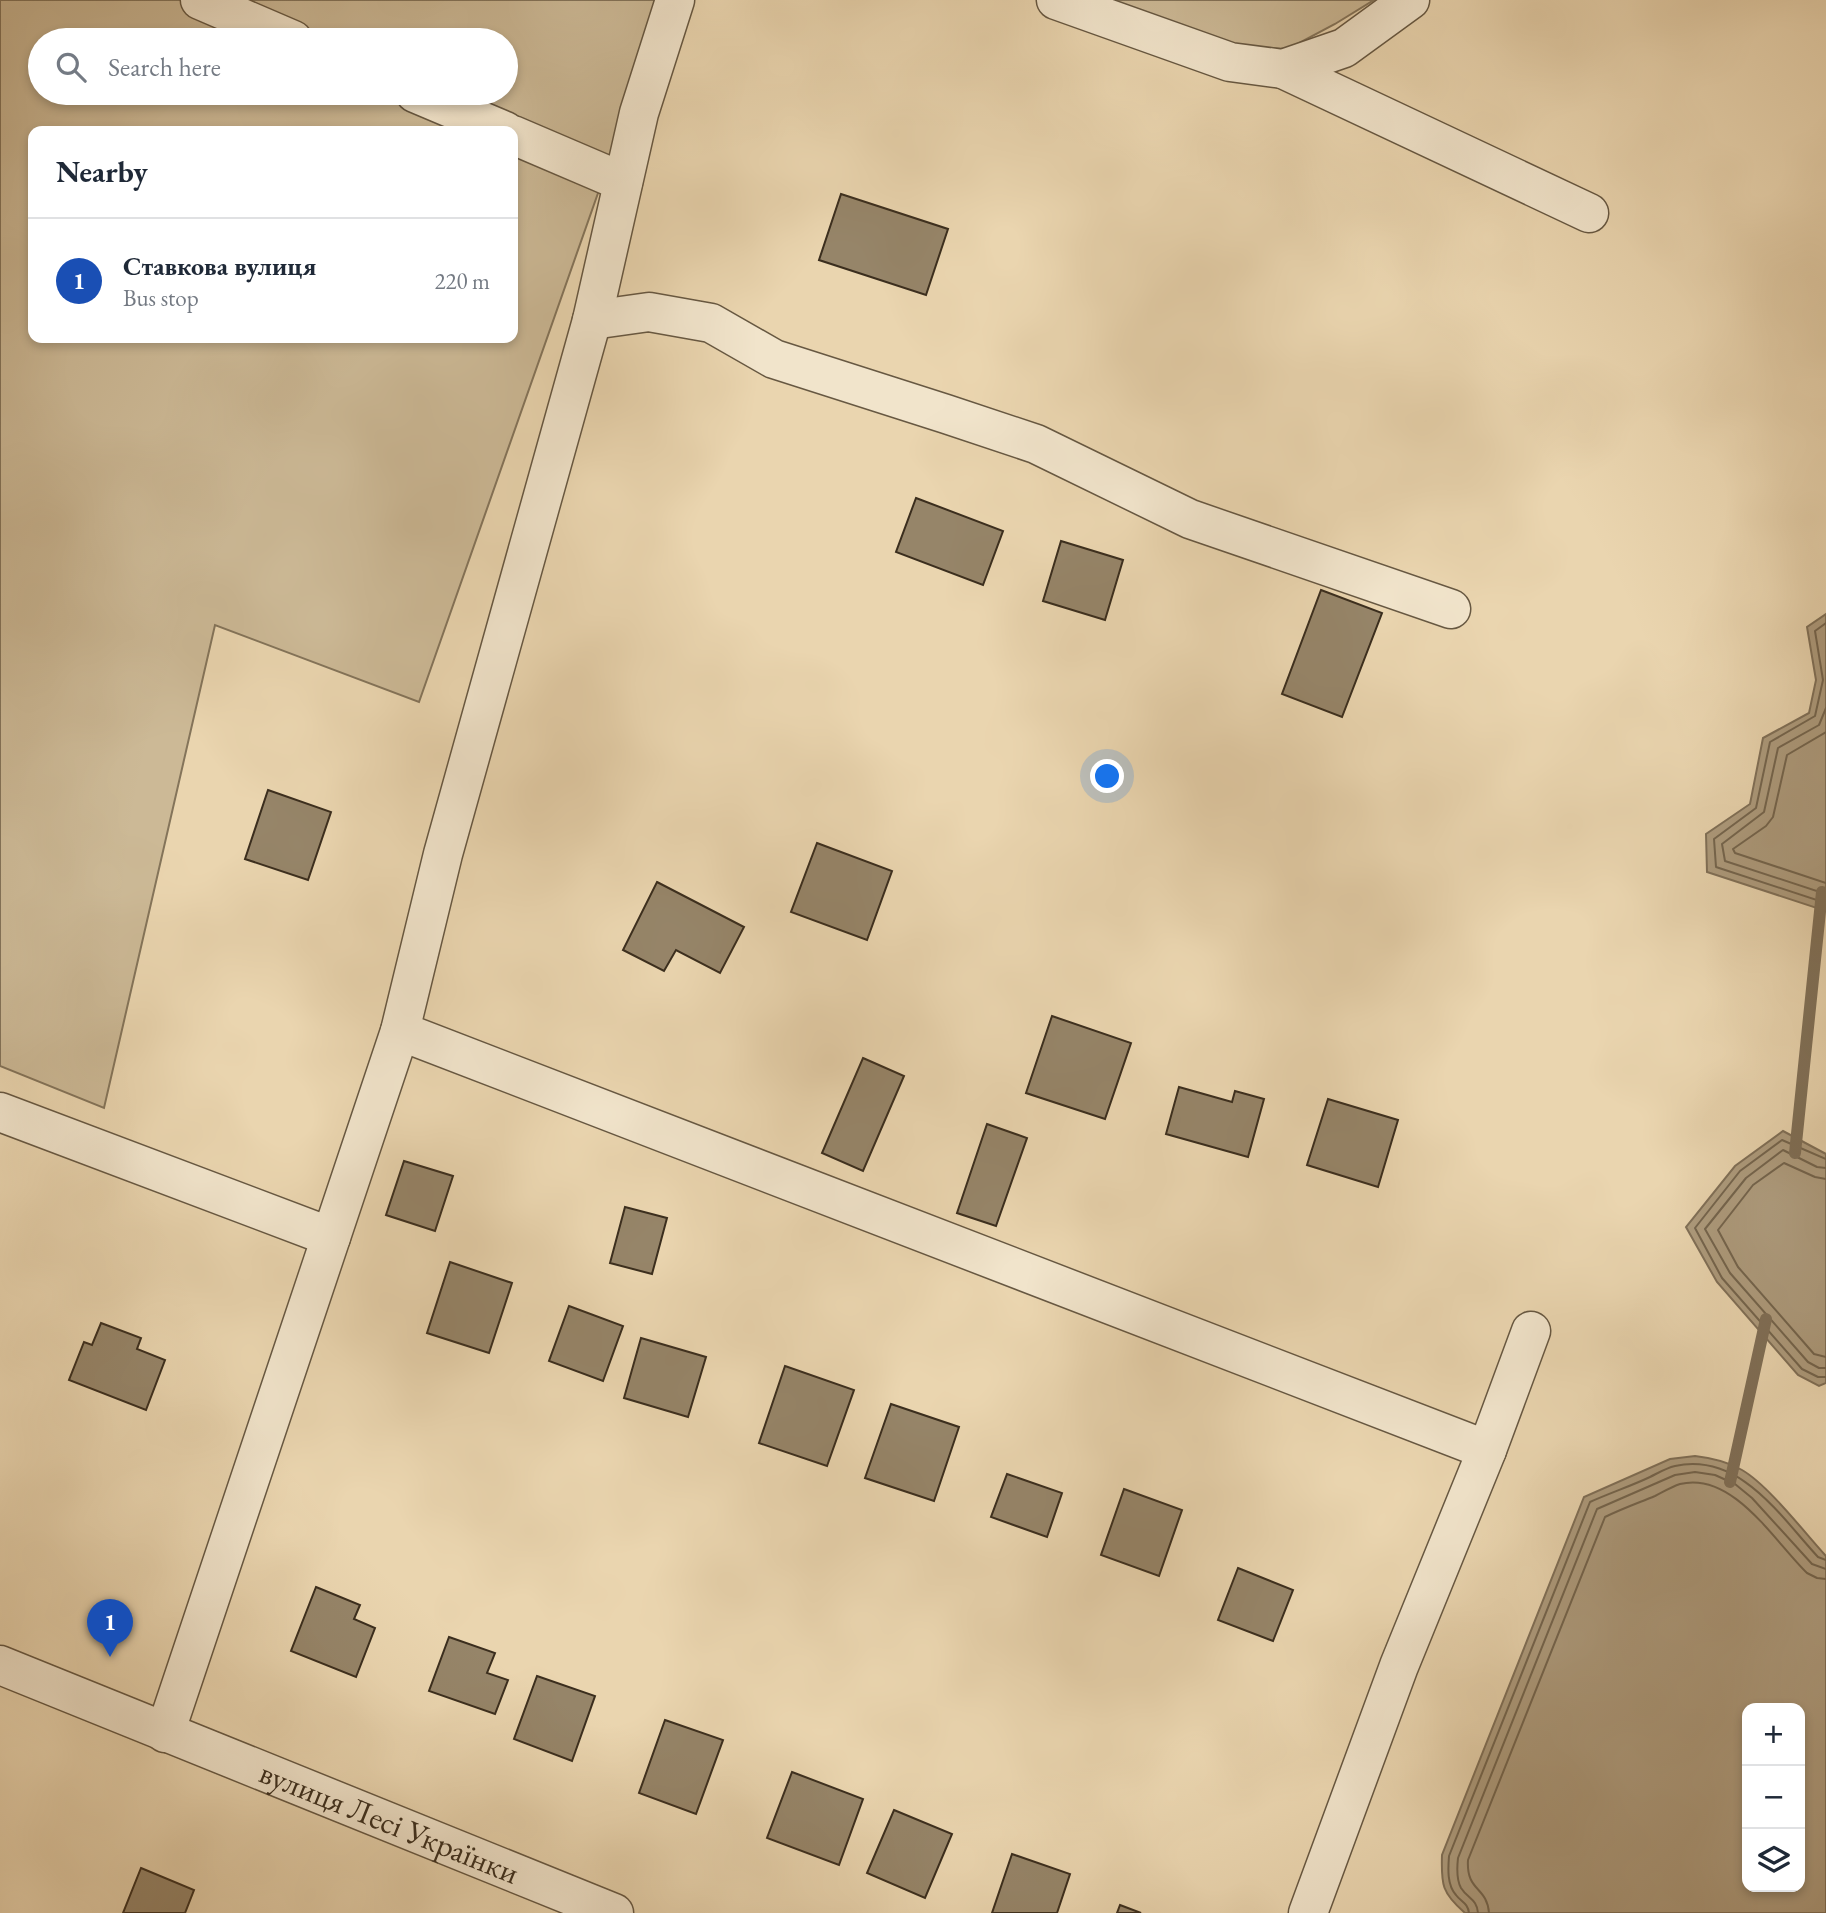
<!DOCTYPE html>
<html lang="en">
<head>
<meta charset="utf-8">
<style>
	:root { --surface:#fff; --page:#f2f2f3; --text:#1f2937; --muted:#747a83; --line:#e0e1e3; --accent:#8f2418 }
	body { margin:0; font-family:"EB Garamond",serif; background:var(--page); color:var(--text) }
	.controls { position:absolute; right:21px; bottom:21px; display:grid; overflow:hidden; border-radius:14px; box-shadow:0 4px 10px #0003 }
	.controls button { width:63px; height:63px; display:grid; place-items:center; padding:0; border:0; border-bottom:2px solid var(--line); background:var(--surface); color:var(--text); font:35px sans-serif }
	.you { position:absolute; left:1108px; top:777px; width:24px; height:24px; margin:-18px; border:5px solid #fff; border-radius:50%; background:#1a73e8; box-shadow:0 0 0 10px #1a73e833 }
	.badge { display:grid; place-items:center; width:46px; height:46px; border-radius:50%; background:var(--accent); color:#fff; font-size:23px; font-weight:700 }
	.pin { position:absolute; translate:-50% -58px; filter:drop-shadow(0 2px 4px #0008) }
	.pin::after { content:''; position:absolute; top:37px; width:24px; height:21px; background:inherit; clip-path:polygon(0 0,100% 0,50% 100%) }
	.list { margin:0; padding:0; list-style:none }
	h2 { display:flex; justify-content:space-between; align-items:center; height:91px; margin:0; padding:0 28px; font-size:30px }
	h2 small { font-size:23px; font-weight:400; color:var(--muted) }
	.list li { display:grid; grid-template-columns:46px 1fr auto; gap:21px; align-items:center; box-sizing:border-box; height:126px; padding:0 28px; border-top:2px solid var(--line) }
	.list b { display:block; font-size:26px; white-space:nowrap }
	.list p { margin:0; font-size:23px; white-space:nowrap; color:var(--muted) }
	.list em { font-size:23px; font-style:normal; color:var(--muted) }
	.icon { flex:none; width:38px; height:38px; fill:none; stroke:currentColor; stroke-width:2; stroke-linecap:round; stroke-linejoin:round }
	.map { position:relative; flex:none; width:1826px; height:1913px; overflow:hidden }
	.search { position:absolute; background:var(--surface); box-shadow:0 4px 10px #0003; left:28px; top:28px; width:490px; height:77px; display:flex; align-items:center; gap:18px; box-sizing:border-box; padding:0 24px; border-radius:38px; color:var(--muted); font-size:26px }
	.panel { position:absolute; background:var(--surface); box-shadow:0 4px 10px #0003; left:28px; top:126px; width:490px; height:217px; border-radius:14px }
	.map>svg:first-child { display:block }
</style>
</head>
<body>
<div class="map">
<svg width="1826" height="1913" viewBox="0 0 1826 1913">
	<rect width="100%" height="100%" fill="#ead5af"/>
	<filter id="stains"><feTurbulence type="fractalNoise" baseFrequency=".00286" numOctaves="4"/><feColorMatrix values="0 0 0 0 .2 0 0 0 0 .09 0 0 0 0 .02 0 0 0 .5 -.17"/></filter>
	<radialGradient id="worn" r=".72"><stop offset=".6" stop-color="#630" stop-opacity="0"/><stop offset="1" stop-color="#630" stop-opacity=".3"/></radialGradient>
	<g fill="#ccb996" stroke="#84745a" stroke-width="2" fill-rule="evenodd">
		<path d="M0,0H659L610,159L419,702L215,625L104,1108L0,1066ZM40,40H506V93H40ZM33,131H513V338H33Z"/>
		<polygon points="1105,0 1374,0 1335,24 1288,49 1233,46"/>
	</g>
	<g fill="#ae9c7e" stroke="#807058" stroke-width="2" fill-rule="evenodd">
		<polygon points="1826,614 1826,911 1707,872 1706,834 1750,804 1763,738 1809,713 1816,680 1807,627"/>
		<polygon points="1783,1131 1826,1154 1826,1383 1819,1386 1798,1375 1717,1282 1686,1227 1735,1166"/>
		<path d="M1695,1456C1712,1458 1727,1461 1742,1470C1768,1485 1804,1532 1826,1556V1913H1465C1442,1893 1441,1885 1442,1855L1584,1497L1670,1459ZM1800,1708V1887H1747V1708Z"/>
	</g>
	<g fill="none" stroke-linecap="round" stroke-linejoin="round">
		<g stroke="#74654e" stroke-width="2">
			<polyline points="1826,623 1815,631 1823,680 1815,716 1770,742 1756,808 1714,839 1716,867 1826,903"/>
			<polyline points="1826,708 1819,725 1778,748 1764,812 1722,844 1725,861 1826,894"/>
			<polyline points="1826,732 1787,755 1773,817 1766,826 1733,849 1735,853 1826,883"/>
			<polyline points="1826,1159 1782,1140 1740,1171 1695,1228 1722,1278 1802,1369 1818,1377 1826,1377"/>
			<polyline points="1826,1168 1817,1167 1783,1150 1746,1178 1705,1229 1730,1273 1808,1362 1819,1368 1826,1368"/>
			<polyline points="1826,1179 1815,1177 1784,1163 1753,1185 1718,1230 1738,1267 1814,1354 1826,1357"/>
			<path d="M1469,1913C1468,1903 1461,1902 1456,1895C1447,1885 1448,1869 1449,1856L1590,1502C1610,1493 1631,1486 1650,1477C1658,1473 1666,1468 1675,1466C1740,1452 1780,1516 1818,1557L1826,1560"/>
			<path d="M1478,1913C1477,1899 1468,1899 1461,1888C1456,1879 1457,1867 1458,1858L1597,1509L1675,1475L1695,1472L1715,1475L1735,1484L1752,1498L1812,1564L1826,1569"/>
			<path d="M1489,1913C1487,1886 1466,1892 1468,1860L1605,1517C1621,1509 1638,1503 1655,1496C1663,1492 1671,1487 1680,1484C1733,1471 1774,1541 1807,1573L1817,1578L1826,1579"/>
		</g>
		<g stroke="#807058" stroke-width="12">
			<polyline points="1795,1153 1822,892"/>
			<polyline points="1730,1482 1766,1319"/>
		</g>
	</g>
	<g fill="#968569" stroke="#3b2e1e" stroke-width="2">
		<polygon points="841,194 948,229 926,295 819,260"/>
		<polygon points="916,498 1003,531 983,585 896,552"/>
		<polygon points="1061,541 1123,560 1105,620 1043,601"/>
		<polygon points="1321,590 1382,613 1342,717 1282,694"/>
		<polygon points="268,790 331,812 308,880 245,859"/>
		<polygon points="817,843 892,871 867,940 791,912"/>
		<polygon points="657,882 744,927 720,973 676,950 664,971 623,950"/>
		<polygon points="1052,1016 1131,1043 1105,1119 1026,1093"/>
		<polygon points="863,1058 904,1076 863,1171 822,1153"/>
		<polygon points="1179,1087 1232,1102 1235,1091 1264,1099 1248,1157 1166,1134"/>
		<polygon points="1328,1099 1398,1120 1378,1187 1307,1165"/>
		<polygon points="987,1124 1027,1138 996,1226 957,1213"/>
		<polygon points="404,1161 453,1176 435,1231 386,1215"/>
		<polygon points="625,1207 667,1218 652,1274 610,1263"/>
		<polygon points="450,1262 512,1283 489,1353 427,1333"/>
		<polygon points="569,1306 623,1326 603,1381 549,1361"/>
		<polygon points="101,1323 141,1338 137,1349 165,1360 146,1410 69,1380 84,1342 92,1345"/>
		<polygon points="641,1338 706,1357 688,1417 624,1398"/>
		<polygon points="785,1366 854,1390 827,1466 759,1443"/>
		<polygon points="891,1404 959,1427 934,1501 865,1478"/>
		<polygon points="1007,1474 1062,1493 1047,1537 991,1517"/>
		<polygon points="1124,1489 1182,1510 1159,1576 1101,1555"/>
		<polygon points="1238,1568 1293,1590 1273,1641 1218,1620"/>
		<polygon points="316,1587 360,1605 354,1619 375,1628 356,1677 291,1651"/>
		<polygon points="449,1637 495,1653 487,1673 508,1680 495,1714 429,1691"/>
		<polygon points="537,1676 595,1696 572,1761 514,1739"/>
		<polygon points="665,1720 723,1740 696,1814 639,1793"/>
		<polygon points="792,1772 863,1799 839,1865 767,1838"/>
		<polygon points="894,1810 952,1834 925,1898 867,1873"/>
		<polygon points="1012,1854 1070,1874 1057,1913 992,1913"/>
		<polygon points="141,1868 194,1890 185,1913 123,1913"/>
		<polygon points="1120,1905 1141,1913 1117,1913"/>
	</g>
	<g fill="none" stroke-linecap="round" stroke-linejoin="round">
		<defs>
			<g id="minor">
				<polyline points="200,0 293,40"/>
				<polyline points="1056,0 1230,62 1283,69 1344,48 1410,0"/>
				<polyline points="1283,69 1589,213"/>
				<polyline points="415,93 505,131"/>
				<polyline points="513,135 623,182"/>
				<polyline points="592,320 649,312 711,323 774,359 946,414 1036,444 1190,519 1451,609"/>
				<polyline points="400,1031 1487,1450"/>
				<polyline points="0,1112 331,1237"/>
				<path id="s1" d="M0,1665L614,1913"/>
				<polyline points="165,1733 400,1031 443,854 592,320 639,113 675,0"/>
				<polyline points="1308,1913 1399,1666 1487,1450 1531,1331"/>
			</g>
		</defs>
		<use href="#minor" stroke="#675842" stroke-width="41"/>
		<use href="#minor" stroke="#f1e4cb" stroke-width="38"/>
	</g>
	<g text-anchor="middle" stroke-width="5" stroke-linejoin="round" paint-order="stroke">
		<g font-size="32" fill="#3b2e1e" stroke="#f1e4cb">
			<text dy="11" stroke="none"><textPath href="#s1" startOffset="420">вулиця Лесі Українки</textPath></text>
		</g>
	</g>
	<rect width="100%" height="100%" filter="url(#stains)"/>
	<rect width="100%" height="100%" fill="url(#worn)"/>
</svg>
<div class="controls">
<button>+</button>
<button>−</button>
<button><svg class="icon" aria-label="layers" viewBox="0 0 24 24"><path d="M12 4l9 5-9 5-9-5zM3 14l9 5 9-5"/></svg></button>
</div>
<div class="you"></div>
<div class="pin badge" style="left:110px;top:1657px;background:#1a4fb4">1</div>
<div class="search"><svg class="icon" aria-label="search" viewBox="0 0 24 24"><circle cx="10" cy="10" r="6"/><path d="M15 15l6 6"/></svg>Search here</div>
<section class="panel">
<h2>Nearby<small></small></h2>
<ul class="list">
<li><span class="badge" style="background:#1a4fb4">1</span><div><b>Ставкова вулиця</b><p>Bus stop</p></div><em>220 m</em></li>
</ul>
</section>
</div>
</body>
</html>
